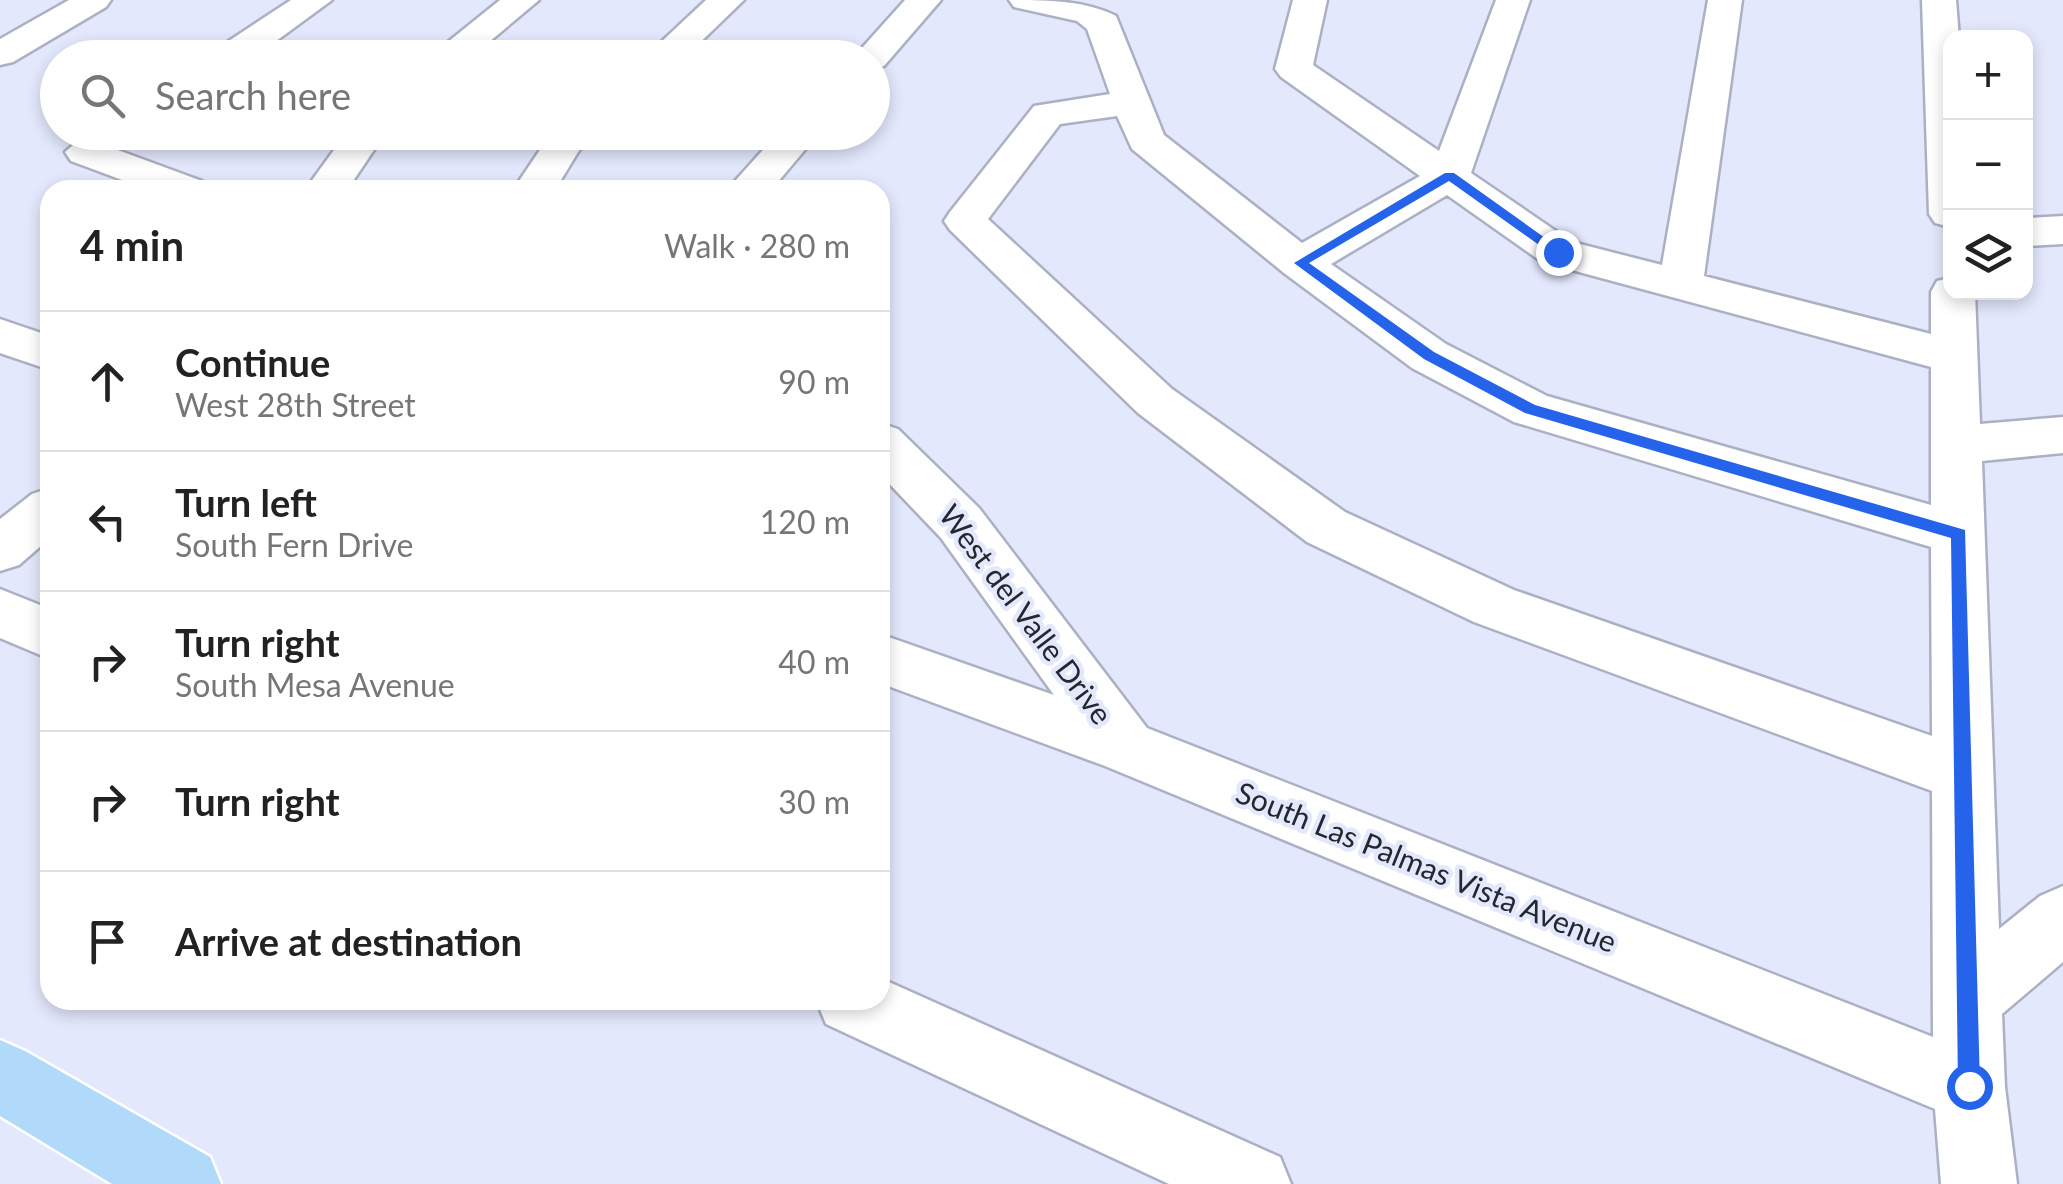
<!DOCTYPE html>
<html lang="en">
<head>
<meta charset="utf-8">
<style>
	:root { --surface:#fff; --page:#f2f2f2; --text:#222; --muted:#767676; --line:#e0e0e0 }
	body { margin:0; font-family:Lato,sans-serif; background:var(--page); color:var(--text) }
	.controls { position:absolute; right:30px; top:30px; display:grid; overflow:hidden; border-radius:20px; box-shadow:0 5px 15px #0003 }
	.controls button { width:90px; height:90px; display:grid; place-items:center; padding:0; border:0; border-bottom:2px solid var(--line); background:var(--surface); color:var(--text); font:50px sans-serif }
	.stop { position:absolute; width:30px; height:30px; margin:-22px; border:8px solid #2563eb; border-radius:50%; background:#fff }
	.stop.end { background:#2563eb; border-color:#fff; box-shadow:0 2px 10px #0008 }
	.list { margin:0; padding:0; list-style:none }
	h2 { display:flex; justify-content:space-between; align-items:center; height:130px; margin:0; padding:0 40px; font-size:42px }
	h2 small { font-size:32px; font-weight:400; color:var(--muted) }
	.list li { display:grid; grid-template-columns:65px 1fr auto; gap:30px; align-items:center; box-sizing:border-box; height:140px; padding:0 40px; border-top:2px solid var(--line) }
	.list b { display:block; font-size:38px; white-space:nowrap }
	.list p { margin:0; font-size:32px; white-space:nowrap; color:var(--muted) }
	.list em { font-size:32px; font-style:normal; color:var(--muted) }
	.icon { flex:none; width:55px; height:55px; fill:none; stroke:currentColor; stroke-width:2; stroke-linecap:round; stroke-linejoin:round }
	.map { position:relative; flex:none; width:2063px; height:1184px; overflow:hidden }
	.search { position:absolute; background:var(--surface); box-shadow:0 5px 15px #0003; left:40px; top:40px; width:850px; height:110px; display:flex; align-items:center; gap:25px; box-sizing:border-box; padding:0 35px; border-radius:55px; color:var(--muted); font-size:38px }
	.panel { position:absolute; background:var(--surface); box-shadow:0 5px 15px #0003; left:40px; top:180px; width:850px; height:830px; border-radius:30px }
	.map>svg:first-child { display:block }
</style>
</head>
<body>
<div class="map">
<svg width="2063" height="1184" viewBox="0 0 2063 1184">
	<rect width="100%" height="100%" fill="#e3e8fc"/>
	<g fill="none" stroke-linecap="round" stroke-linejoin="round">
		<defs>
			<g id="minor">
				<polygon points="69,0 111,0 106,7 13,62 0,65 0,39"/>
				<polygon points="291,0 332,0 253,58 210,58 215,50"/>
				<polygon points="500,0 539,0 470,58 428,58"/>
				<polygon points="706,0 744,0 684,58 644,58"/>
				<polygon points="905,0 941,0 884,66 872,69 872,58 853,58"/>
				<path d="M1009,0C1045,0 1085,0 1116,16L1164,135L1302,243L1420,176L1281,77L1275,69L1293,0H1327L1313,65L1439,151L1496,0H1530L1471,173L1572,242L1662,265L1708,0H1742L1704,276L1931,334V292L1937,281L1950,278V292H1975L1980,424L2063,417V453L1982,461L1999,929L2040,896L2063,886V962L2002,1014L2005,1087L2017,1184H1941L1935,1109L1105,766L880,683V634L1054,695L941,538L880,474V423L898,429L979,508L1147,728L1933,1037L1932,791L1474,622L1307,542L1138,413L950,230L944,221L950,212L1034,106L1110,94L1087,29L1077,21L1014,7ZM1117,116L1132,149L1284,273L1412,368L1514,422L1931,547L1932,736L1514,590L1345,512L1172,389L988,219L1060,124ZM1447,195L1542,262L1931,367V505L1547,396L1446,344L1331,264Z"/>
				<polygon points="1922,0 1956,0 1959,38 1950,38 1950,227 1935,223 1929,214"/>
				<polygon points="88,132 134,132 115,149 202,181 208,190 149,190 71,161 65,152"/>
				<polygon points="347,132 386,132 347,190 305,190"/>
				<polygon points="552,132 595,132 578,152 555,190 513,190"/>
				<polygon points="779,132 820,132 771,190 727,190"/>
				<polygon points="2063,216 2063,244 2026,246 2026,218"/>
				<polygon points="0,319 50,336 50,370 0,353"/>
				<polygon points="50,488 50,538 19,565 0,571 0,519 32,494"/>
				<polygon points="0,589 50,609 50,659 0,638"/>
				<polygon points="880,978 1280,1157 1291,1184 1169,1184 826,1024 816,1000 880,1000"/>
			</g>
			<polygon id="major" points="0,1040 25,1051 210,1157 221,1184 112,1184 0,1116"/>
		</defs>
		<use href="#minor" stroke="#abb0c3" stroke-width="5"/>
		<use href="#major" stroke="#fff" stroke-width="5"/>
		<use href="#minor" fill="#fff" fill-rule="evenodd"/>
		<use href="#major" fill="#b0d9fa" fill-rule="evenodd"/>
	</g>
	<polygon fill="#2563eb" points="1445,173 1454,173 1562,250 1562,255 1553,255 1449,181 1309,263 1434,352 1535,405 1965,530 1980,1086 1976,1094 1969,1097 1962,1094 1958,1086 1951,538 1525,413 1424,359 1294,263"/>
	<g text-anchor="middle" stroke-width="9" stroke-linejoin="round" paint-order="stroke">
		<g font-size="30" fill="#25272e" stroke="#e3e8fc">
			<text transform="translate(1025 615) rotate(53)" y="10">West del Valle Drive</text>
			<text transform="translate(1426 868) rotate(22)" y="10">South Las Palmas Vista Avenue</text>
		</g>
	</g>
</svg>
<div class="controls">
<button>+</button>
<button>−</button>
<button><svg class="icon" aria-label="layers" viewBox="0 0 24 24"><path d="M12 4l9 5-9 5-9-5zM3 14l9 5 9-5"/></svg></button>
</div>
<div class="stop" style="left:1969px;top:1086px"></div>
<div class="stop end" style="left:1558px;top:252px"></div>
<div class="search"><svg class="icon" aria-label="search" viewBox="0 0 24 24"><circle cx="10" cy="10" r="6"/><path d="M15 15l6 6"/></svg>Search here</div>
<section class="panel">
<h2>4 min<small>Walk · 280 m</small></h2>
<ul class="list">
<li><svg class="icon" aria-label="ahead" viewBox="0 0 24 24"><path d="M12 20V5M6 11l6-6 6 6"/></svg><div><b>Continue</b><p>West 28th Street</p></div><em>90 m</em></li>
<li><svg class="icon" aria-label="left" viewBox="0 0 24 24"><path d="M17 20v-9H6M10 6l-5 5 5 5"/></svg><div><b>Turn left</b><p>South Fern Drive</p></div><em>120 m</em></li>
<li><svg class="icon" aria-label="right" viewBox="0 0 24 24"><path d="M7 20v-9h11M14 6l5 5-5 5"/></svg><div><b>Turn right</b><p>South Mesa Avenue</p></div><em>40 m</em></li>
<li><svg class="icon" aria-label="right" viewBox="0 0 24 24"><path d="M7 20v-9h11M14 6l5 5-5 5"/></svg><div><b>Turn right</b></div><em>30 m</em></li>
<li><svg class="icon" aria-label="arrive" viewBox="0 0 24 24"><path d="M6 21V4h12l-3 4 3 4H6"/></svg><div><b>Arrive at destination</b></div></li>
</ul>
</section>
</div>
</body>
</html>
